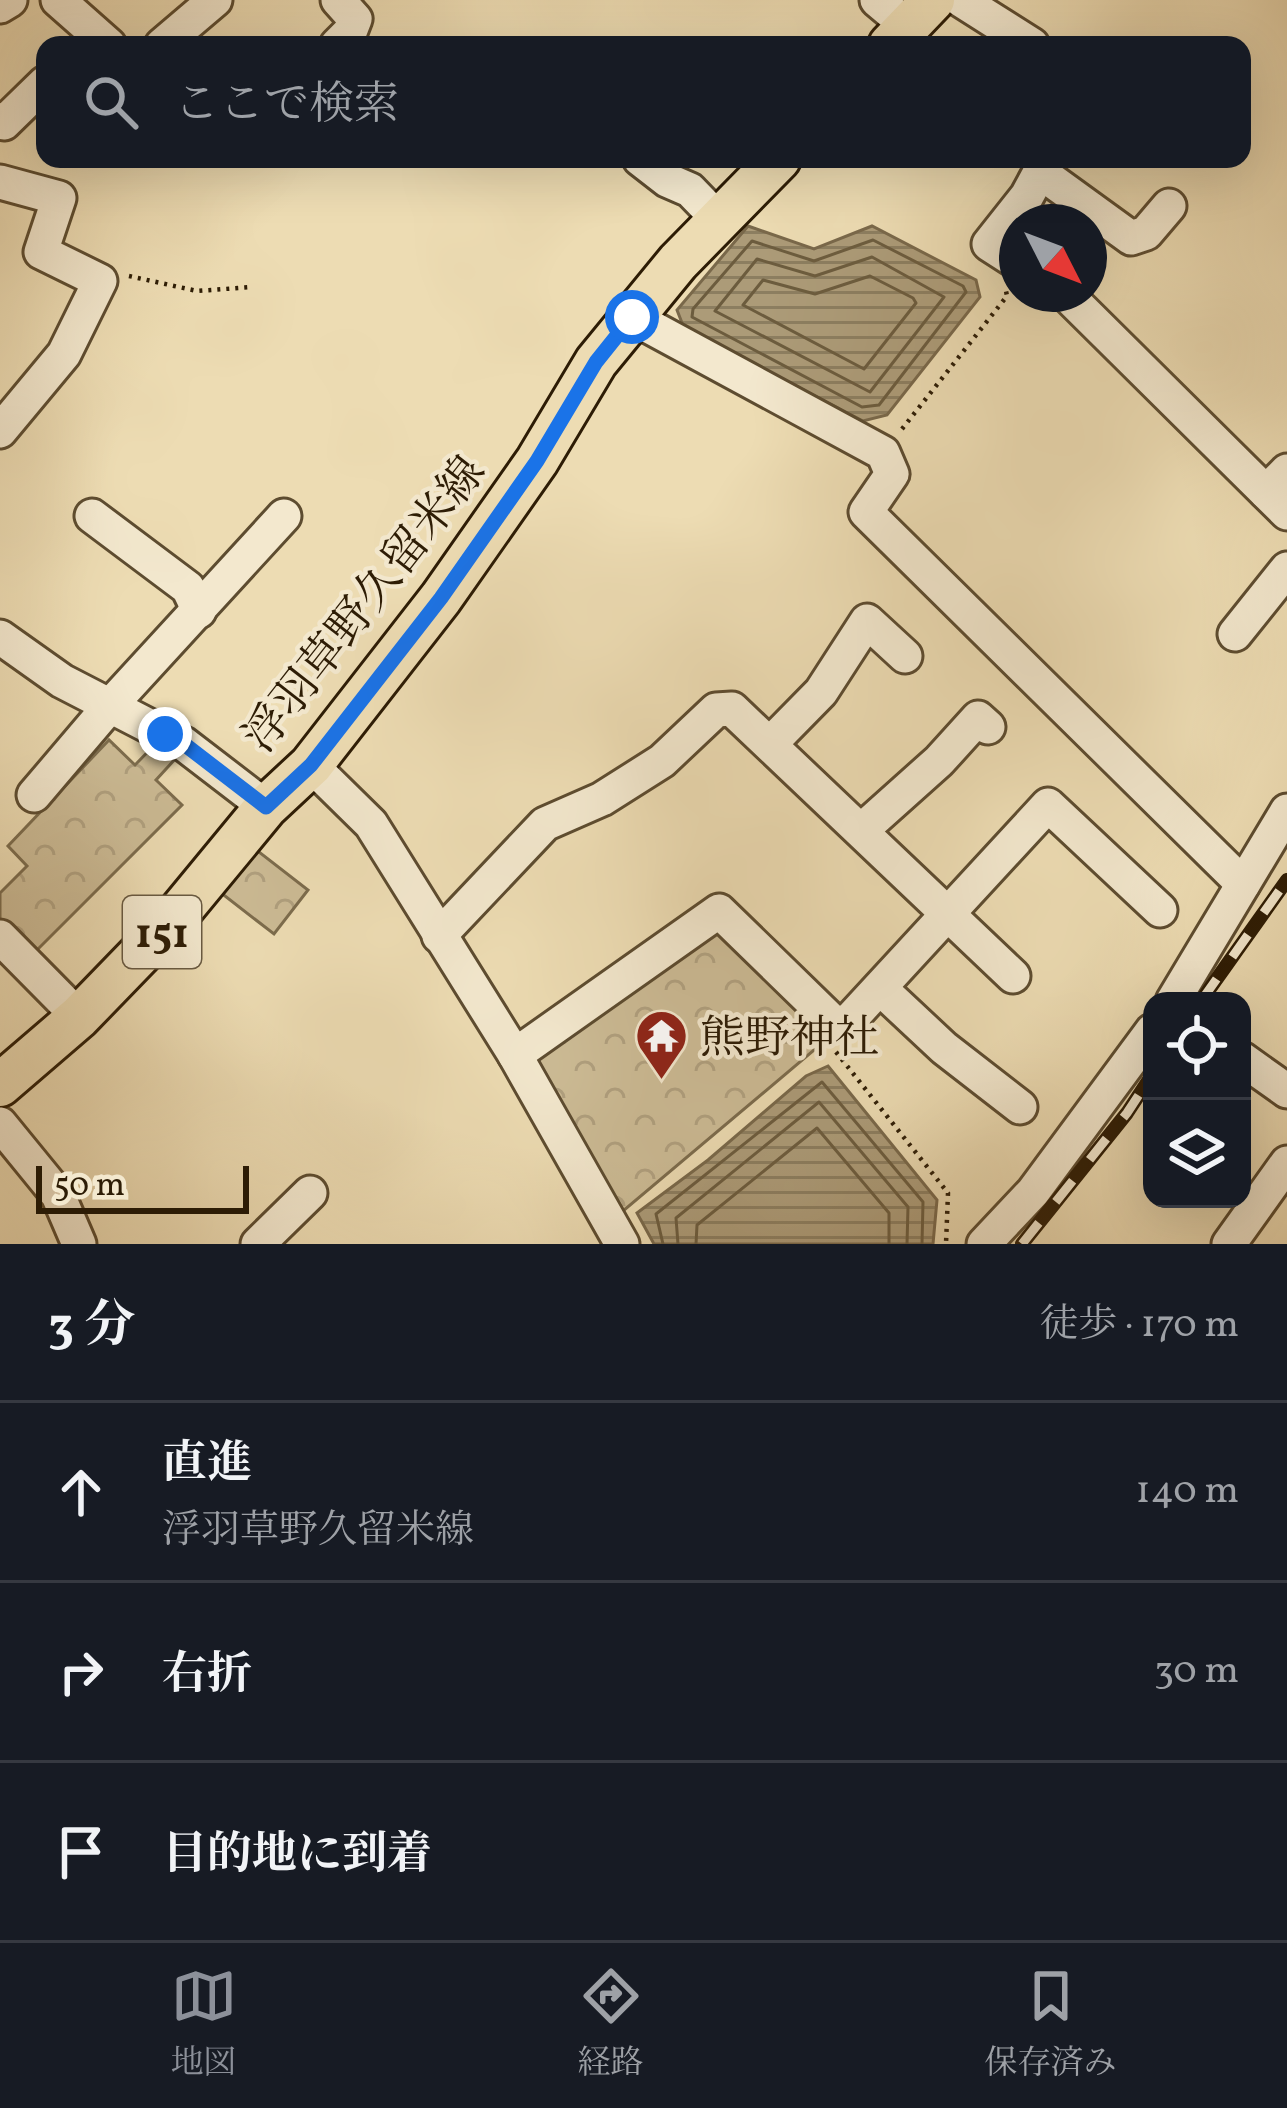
<!DOCTYPE html>
<html lang="ja">
<head>
<meta charset="utf-8">
<style>
	:root { --surface:#171b24; --page:#20242c; --text:#f1f3f6; --muted:#9ea1a6; --line:#363941; --accent:#8c9099 }
	body { margin:0; font-family:Vollkorn,"Noto Serif JP",serif; background:var(--page); color:var(--text) }
	.controls { position:absolute; right:36px; bottom:36px; display:grid; overflow:hidden; border-radius:24px; box-shadow:0 12px 48px #0002 }
	.controls button { width:108px; height:108px; display:grid; place-items:center; padding:0; border:0; border-bottom:3px solid var(--line); background:var(--surface); color:var(--text); font:60px sans-serif }
	.compass { position:absolute; left:999px; top:204px; width:108px; height:108px; border-radius:50%; background:var(--surface); box-shadow:0 12px 48px #0002; rotate:132deg }
	.scale { position:absolute; left:36px; bottom:30px; width:213px; box-sizing:border-box; padding-left:12px; border:6px solid #2d1c05; border-top:0; font-size:33px; line-height:42px; white-space:nowrap; color:#2d1c05; -webkit-text-stroke:9px #f3e8ce; paint-order:stroke }
	.stop { position:absolute; width:36px; height:36px; margin:-27px; border:9px solid #1a73e8; border-radius:50%; background:#fff }
	.stop.end { background:#1a73e8; border-color:#fff; box-shadow:0 3px 12px #0008 }
	.list { margin:0; padding:0; list-style:none }
	h2 { display:flex; justify-content:space-between; align-items:center; height:156px; margin:0; padding:0 48px; font-size:51px }
	h2 small { font-size:39px; font-weight:400; color:var(--muted) }
	.list li { display:grid; grid-template-columns:78px 1fr auto; gap:36px; align-items:center; box-sizing:border-box; height:180px; padding:0 48px; border-top:3px solid var(--line) }
	.list b { display:block; font-size:45px; white-space:nowrap }
	.list p { margin:0; font-size:39px; white-space:nowrap; color:var(--muted) }
	.list em { font-size:39px; font-style:normal; color:var(--muted) }
	.icon { flex:none; width:66px; height:66px; fill:none; stroke:currentColor; stroke-width:2; stroke-linecap:round; stroke-linejoin:round }
	.map { position:relative; flex:none; width:1287px; height:1244px; overflow:hidden }
	.search { position:absolute; background:var(--surface); box-shadow:0 12px 48px #0002; left:36px; right:36px; top:36px; height:132px; display:flex; align-items:center; gap:30px; box-sizing:border-box; padding:0 42px; border-radius:24px; color:var(--muted); font-size:45px }
	.sheet { height:696px; background:var(--surface) }
	nav { display:flex; justify-content:space-around; align-items:center; box-sizing:border-box; height:168px; border-top:3px solid var(--line); background:var(--surface); font-size:33px; color:var(--muted) }
	nav a { display:grid; justify-items:center; gap:6px }
	nav .on { color:var(--accent) }
	.map>svg:first-child { display:block }
</style>
</head>
<body>
<div class="map">
<svg width="1287" height="1244" viewBox="0 0 1287 1244">
	<defs>
		<pattern id="forest-crowns" width="20" height="18" patternUnits="userSpaceOnUse" patternTransform="scale(3)"><rect width="20" height="18" fill="#ccbb95"/><path d="M2 6a3 3 0 1 1 6 0M12 15a3 3 0 1 1 6 0" fill="none" stroke="#b0a07f"/></pattern>
		<pattern id="water-rules" width="6" height="5" patternUnits="userSpaceOnUse" patternTransform="scale(3)"><rect width="6" height="5" fill="#ac9b78"/><path d="M0 2.5h6" fill="none" stroke="#8c7e60"/></pattern>
	</defs>
	<rect width="100%" height="100%" fill="#eddcb3"/>
	<filter id="stains"><feTurbulence type="fractalNoise" baseFrequency=".00167" numOctaves="4"/><feColorMatrix values="0 0 0 0 .2 0 0 0 0 .09 0 0 0 0 .02 0 0 0 .5 -.17"/></filter>
	<radialGradient id="worn" r=".72"><stop offset=".6" stop-color="#630" stop-opacity="0"/><stop offset="1" stop-color="#630" stop-opacity=".3"/></radialGradient>
	<g fill="url(#forest-crowns)" stroke="#7c6c4d" stroke-width="3">
		<polygon points="165,734 187,746 156,780 182,805 25,962 0,937 0,893 27,866 8,846 109,740 135,765"/>
		<polygon points="241,838 308,890 274,934 207,882"/>
		<polygon points="719,911 832,1021 826,1040 610,1222 515,1055"/>
	</g>
	<g fill="url(#water-rules)" stroke="#79684a" stroke-width="3">
		<polygon points="748,226 814,249 872,226 976,280 980,297 887,415 863,421 684,328 677,310"/>
		<polygon points="828,1066 937,1200 933,1244 654,1244 637,1213 708,1160 806,1076"/>
	</g>
	<g fill="none" stroke-linecap="round" stroke-linejoin="round">
		<g stroke="#6c5c3e" stroke-width="3">
			<polygon points="873,240 963,286 966,292 879,405 862,407 692,317 693,309 752,241 814,261"/>
			<polygon points="872,257 944,297 870,392 715,311 757,259 815,276"/>
			<polygon points="870,276 913,298 916,303 864,369 743,305 763,280 815,294"/>
			<polyline points="663,1244 656,1214 822,1082 923,1202 922,1244"/>
			<polyline points="678,1244 676,1218 819,1102 908,1207 907,1244"/>
			<polyline points="696,1244 697,1225 817,1128 889,1213 889,1244"/>
		</g>
		<defs>
			<g id="minor">
				<polyline points="58,0 109,45"/>
				<polyline points="877,0 908,26"/>
				<polyline points="961,0 1032,45"/>
				<polyline points="0,6 10,0"/>
				<polyline points="162,45 215,0"/>
				<polyline points="337,45 350,32 355,19 338,0"/>
				<polyline points="0,120 4,123 45,83"/>
				<polyline points="640,159 667,180 690,190 719,220"/>
				<polyline points="1040,172 1131,238 1146,233 1169,206"/>
				<polyline points="0,182 59,198 41,252 100,281 64,354 0,431"/>
				<polyline points="1017,262 989,244 1027,196 1047,159"/>
				<polyline points="1066,294 1287,513"/>
				<polyline points="632,317 883,453 892,474 866,512 1243,884"/>
				<polyline points="1266,492 1287,471"/>
				<polyline points="92,516 188,588 199,611"/>
				<polyline points="1235,634 1287,569"/>
				<polyline points="0,637 62,681 184,744 266,807"/>
				<polyline points="770,744 821,692 867,621 905,656"/>
				<polyline points="311,765 371,824 515,1055 622,1244"/>
				<polyline points="34,795 108,708 284,516"/>
				<polyline points="863,829 939,761 978,718 988,727"/>
				<polyline points="439,936 545,824 602,799 662,761 716,710 732,709 1013,976"/>
				<polyline points="0,937 79,1017"/>
				<polyline points="882,990 944,1048 1020,1107"/>
				<polyline points="1173,1001 1287,811"/>
				<polyline points="515,1055 719,911 832,1021 846,1024 1048,805 1160,910"/>
				<polyline points="1242,1059 1287,1091"/>
				<polyline points="0,1124 58,1195 79,1244"/>
				<polyline points="258,1244 310,1193"/>
				<polyline points="984,1244 1033,1192 1152,1031"/>
				<polyline points="1229,1244 1287,1163"/>
			</g>
			<g id="major">
				<polyline points="890,45 933,0"/>
				<polyline points="0,1085 79,1017 172,921 266,807 311,765 441,598 537,461 596,362 678,262 779,159"/>
			</g>
		</defs>
		<use href="#minor" stroke="#5d4c30" stroke-width="39"/>
		<use href="#major" stroke="#2d1c05" stroke-width="48"/>
		<g stroke="#2d1c05" stroke-width="4.5" stroke-dasharray="3 6" stroke-linecap="butt">
			<polyline points="129,276 197,291 252,287"/>
			<polyline points="902,429 1007,296 1006,291"/>
			<polyline points="836,1052 948,1193 946,1244"/>
		</g>
		<use href="#minor" stroke="#f3e8ce" stroke-width="33"/>
		<use href="#major" stroke="#eddcb3" stroke-width="42"/>
		<defs>
			<g id="rail">
				<polyline points="1201,1001 1287,880"/>
				<polyline points="1022,1244 1127,1113 1152,1075"/>
			</g>
		</defs>
		<use href="#rail" stroke="#2d1c05" stroke-width="14"/>
		<use href="#rail" stroke="#f3e8ce" stroke-width="9" stroke-dasharray="27" stroke-linecap="butt"/>
	</g>
	<g fill="none" stroke-linecap="round" stroke-linejoin="round">
		<polyline stroke="#1a73e8" stroke-width="15" points="165,734 184,744 266,807 311,765 441,598 537,461 596,362 632,317"/>
	</g>
	<defs>
		<symbol id="temple-pin" viewBox="-11 -11 22 30"><path d="M0 17L-7.5 6A9.5 9.5 0 1 1 7.5 6Z" fill="#8f2418" stroke="#f3e8ce"/><path d="M0-6L5-2H3V0L6.5 2.5H4V6H1.5V3h-3V6H-4V2.5H-6.5L-3 0V-2H-5Z" fill="#fff"/></symbol>
	</defs>
	<g fill-rule="evenodd">
		<use href="#temple-pin" x="632" y="1006" width="59" height="81"/>
	</g>
	<g text-anchor="middle" stroke-width="9" stroke-linejoin="round" paint-order="stroke">
		<rect fill="#f3e8ce" stroke="#685941" stroke-width="3" x="123" y="896" width="78" height="72" rx="9"/>
		<g font-size="42" font-weight="bold" fill="#2d1c05">
			<text x="162" y="947">151</text>
		</g>
		<g font-size="45" fill="#2d1c05" stroke="#f3e8ce">
			<text transform="translate(363 603) rotate(-52)" y="16">浮羽草野久留米線</text>
		</g>
		<g font-size="45" fill="#2d1c05" stroke="#f3e8ce" text-anchor="start">
			<text x="700" y="1052">熊野神社</text>
		</g>
	</g>
	<rect width="100%" height="100%" filter="url(#stains)"/>
	<rect width="100%" height="100%" fill="url(#worn)"/>
</svg>
<div class="controls">
<button><svg class="icon" aria-label="locate" viewBox="0 0 24 24"><circle cx="12" cy="12" r="6"/><path d="M12 2v4M12 18v4M2 12h4M18 12h4"/></svg></button>
<button><svg class="icon" aria-label="layers" viewBox="0 0 24 24"><path d="M12 4l9 5-9 5-9-5zM3 14l9 5 9-5"/></svg></button>
</div>
<svg class="compass" viewBox="-18 -18 36 36"><path d="M0-13l5 13h-10z" fill="#e53935"/><path d="M0 13l5-13h-10z" fill="#9ea1a6"/></svg>
<div class="scale">50 m</div>
<div class="stop" style="left:632px;top:317px"></div>
<div class="stop end" style="left:165px;top:734px"></div>
<div class="search"><svg class="icon" aria-label="search" viewBox="0 0 24 24"><circle cx="10" cy="10" r="6"/><path d="M15 15l6 6"/></svg>ここで検索</div>
</div>
<section class="sheet">
<h2>3 分<small>徒歩 · 170 m</small></h2>
<ul class="list">
<li><svg class="icon" aria-label="ahead" viewBox="0 0 24 24"><path d="M12 20V5M6 11l6-6 6 6"/></svg><div><b>直進</b><p>浮羽草野久留米線</p></div><em>140 m</em></li>
<li><svg class="icon" aria-label="right" viewBox="0 0 24 24"><path d="M7 20v-9h11M14 6l5 5-5 5"/></svg><div><b>右折</b></div><em>30 m</em></li>
<li><svg class="icon" aria-label="arrive" viewBox="0 0 24 24"><path d="M6 21V4h12l-3 4 3 4H6"/></svg><div><b>目的地に到着</b></div></li>
</ul>
</section>
<nav>
<a class="on"><svg class="icon" aria-label="map" viewBox="0 0 24 24"><path d="M3 6l6-2 6 2 6-2v14l-6 2-6-2-6 2zM9 4v14M15 6v14"/></svg>地図</a>
<a><svg class="icon" aria-label="directions" viewBox="0 0 24 24"><path d="M12 3l9 9-9 9-9-9zM9 14v-3h6M13 9l2 2-2 2"/></svg>経路</a>
<a><svg class="icon" aria-label="saved" viewBox="0 0 24 24"><path d="M7 4h10v16l-5-4-5 4z"/></svg>保存済み</a>
</nav>
</body>
</html>
